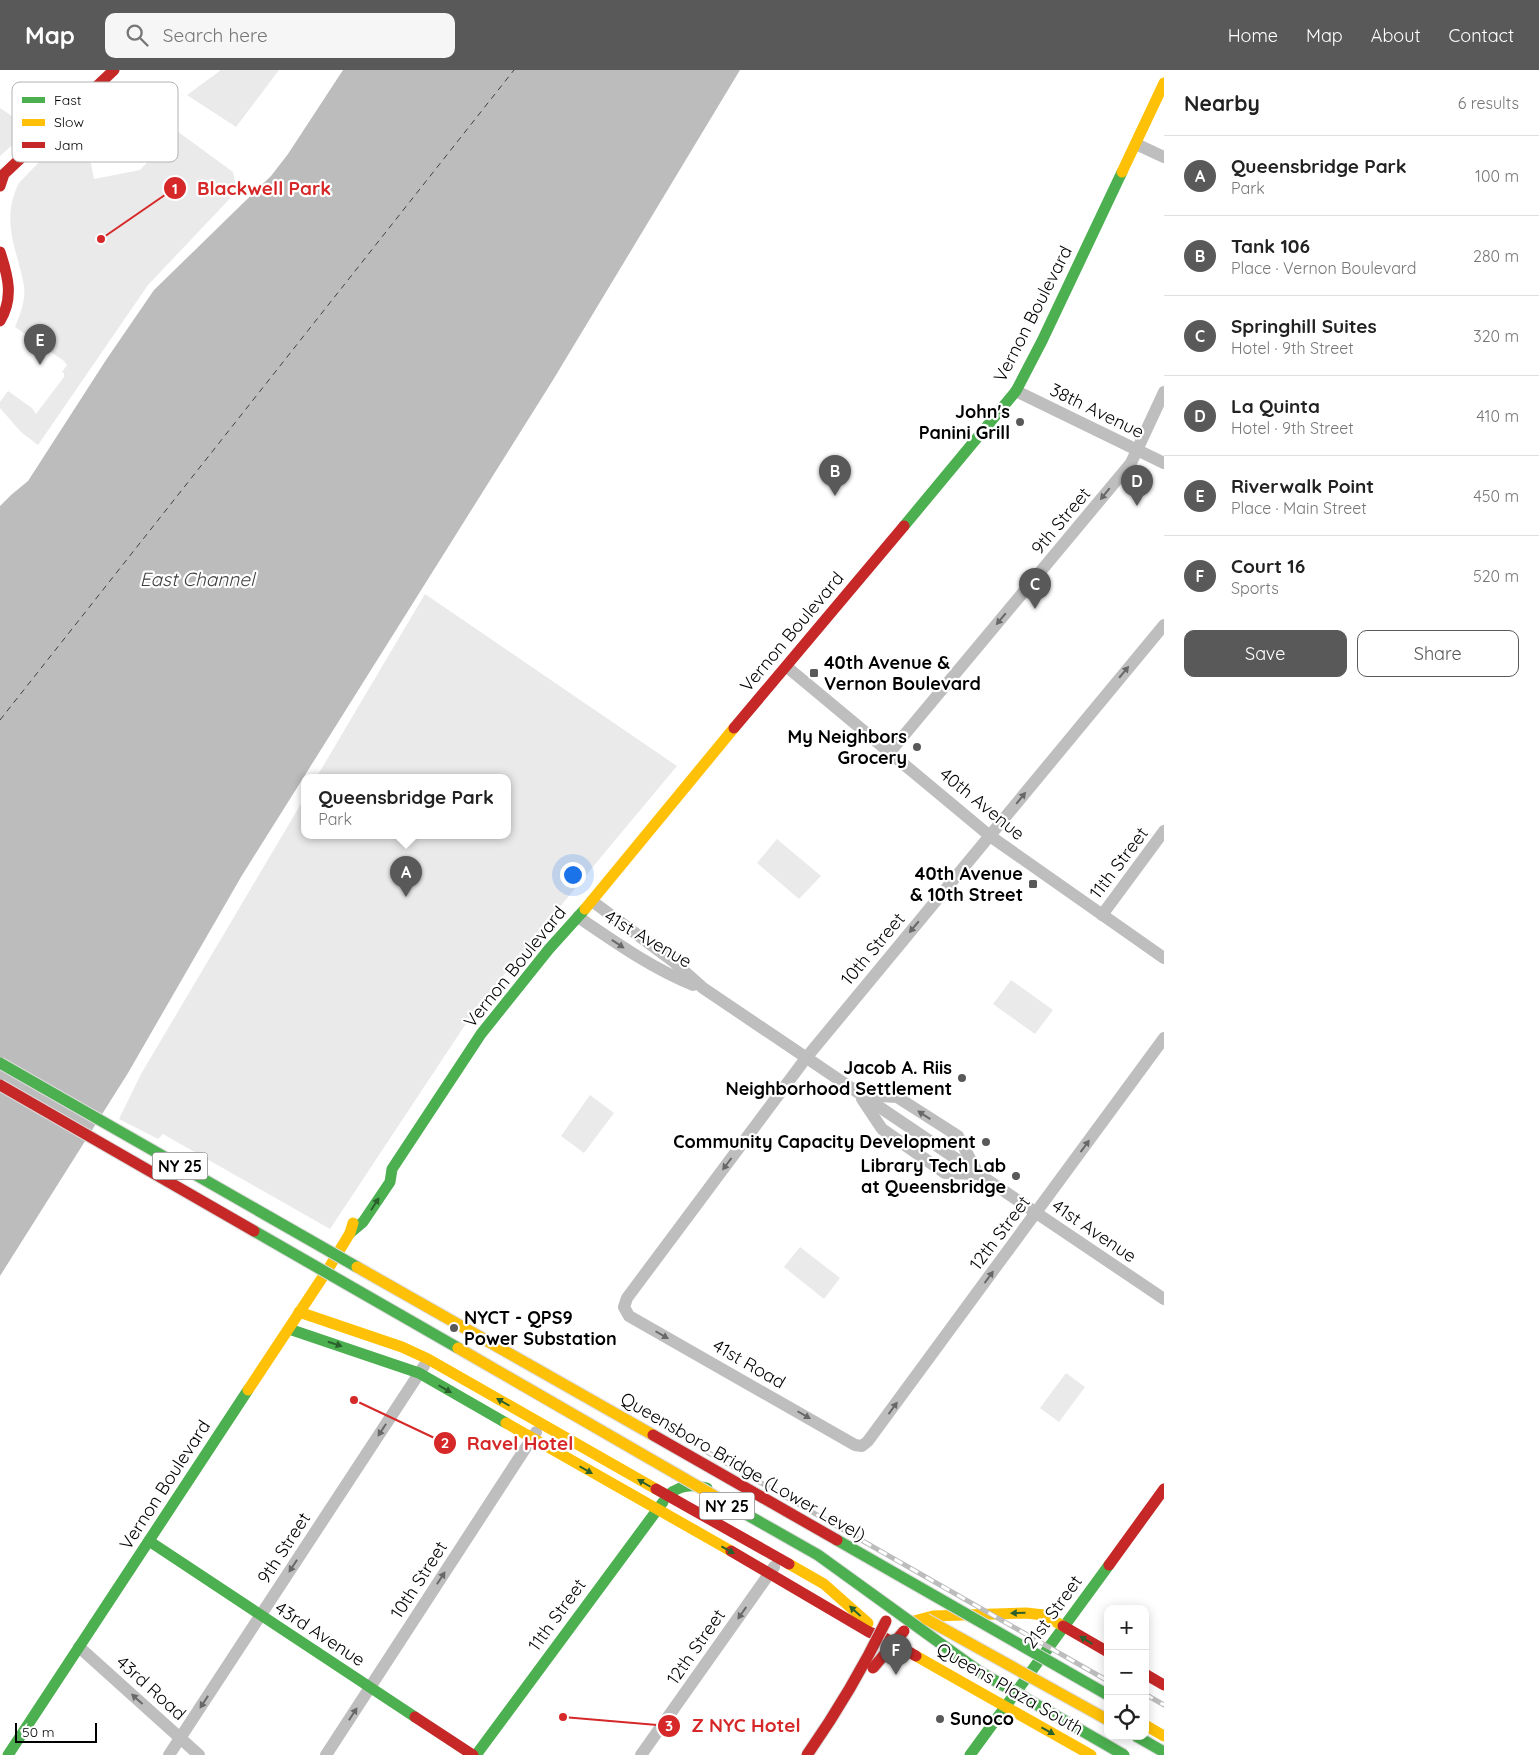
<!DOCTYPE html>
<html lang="en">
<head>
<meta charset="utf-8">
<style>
	:root { --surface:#fff; --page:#f6f6f6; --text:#222; --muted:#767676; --line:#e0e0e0; --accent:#595959 }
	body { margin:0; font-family:Quicksand,sans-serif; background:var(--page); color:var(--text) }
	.controls { position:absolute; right:15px; bottom:15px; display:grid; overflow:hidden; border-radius:10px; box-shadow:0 2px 12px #0003 }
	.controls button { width:45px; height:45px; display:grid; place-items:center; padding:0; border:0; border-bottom:1px solid var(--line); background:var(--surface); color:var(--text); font:25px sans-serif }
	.scale { position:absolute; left:15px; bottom:12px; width:82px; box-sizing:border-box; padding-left:5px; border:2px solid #000; border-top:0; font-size:14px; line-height:18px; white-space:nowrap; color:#000; -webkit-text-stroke:4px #fff; paint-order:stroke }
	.you { position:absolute; left:572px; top:804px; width:18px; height:18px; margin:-12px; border:4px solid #fff; border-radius:50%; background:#1a73e8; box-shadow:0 0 0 8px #1a73e833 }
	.badge { display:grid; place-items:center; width:32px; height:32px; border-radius:50%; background:var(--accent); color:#fff; font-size:16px; font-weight:700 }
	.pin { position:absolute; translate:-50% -41px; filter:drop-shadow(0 1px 2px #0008) }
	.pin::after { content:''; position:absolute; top:26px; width:18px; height:15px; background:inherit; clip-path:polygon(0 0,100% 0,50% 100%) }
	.popup { position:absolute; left:301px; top:704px; width:210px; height:65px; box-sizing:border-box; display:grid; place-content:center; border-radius:10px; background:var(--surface); filter:drop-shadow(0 1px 4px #0005); font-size:16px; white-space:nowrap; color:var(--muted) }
	.popup b { font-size:19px; color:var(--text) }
	.popup::after { content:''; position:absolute; left:50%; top:100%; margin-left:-10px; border:10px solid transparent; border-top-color:var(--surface) }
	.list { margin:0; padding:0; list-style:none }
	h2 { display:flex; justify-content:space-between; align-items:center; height:65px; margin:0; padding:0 20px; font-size:21px }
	h2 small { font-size:16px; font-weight:400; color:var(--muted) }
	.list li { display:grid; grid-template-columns:32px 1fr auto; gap:15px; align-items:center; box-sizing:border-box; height:80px; padding:0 20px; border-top:1px solid var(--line) }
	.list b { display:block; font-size:19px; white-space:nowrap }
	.list p { margin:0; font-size:16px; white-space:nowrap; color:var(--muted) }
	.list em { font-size:16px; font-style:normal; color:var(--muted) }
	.actions { display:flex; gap:10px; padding:15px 20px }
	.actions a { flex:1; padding:11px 0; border:1px solid var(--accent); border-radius:10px; text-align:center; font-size:18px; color:var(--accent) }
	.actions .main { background:var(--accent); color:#fff }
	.icon { flex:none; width:28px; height:28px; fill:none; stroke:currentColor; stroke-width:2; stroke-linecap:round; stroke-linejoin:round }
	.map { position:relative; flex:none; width:1164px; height:1685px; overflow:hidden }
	header { display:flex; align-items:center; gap:30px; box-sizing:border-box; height:70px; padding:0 25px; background:var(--accent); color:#fff }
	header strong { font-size:24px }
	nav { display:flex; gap:28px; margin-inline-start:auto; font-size:18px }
	.search { width:350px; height:45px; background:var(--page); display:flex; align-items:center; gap:12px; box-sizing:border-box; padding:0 18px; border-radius:10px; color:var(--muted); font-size:19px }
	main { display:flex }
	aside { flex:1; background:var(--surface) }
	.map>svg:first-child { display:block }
</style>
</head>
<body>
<header>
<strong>Map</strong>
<div class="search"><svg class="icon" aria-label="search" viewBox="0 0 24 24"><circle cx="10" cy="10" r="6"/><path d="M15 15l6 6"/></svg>Search here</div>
<nav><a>Home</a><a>Map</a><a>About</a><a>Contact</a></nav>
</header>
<main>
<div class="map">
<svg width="1164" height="1685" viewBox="0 0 1164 1685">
	<rect width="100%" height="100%" fill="#fff"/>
	<g fill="#eaeaea">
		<polygon points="221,0 279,0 236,57 187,25"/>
		<polygon points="0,38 28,57 20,68 0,86"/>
		<path d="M82,47L94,109L140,100L177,61L233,102L237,121L148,215L38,375L21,362L0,338V332L8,321L32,338L36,344L64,307V303L62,302L67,295L64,291L15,257C20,245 26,230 24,216C17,178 0,151 19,113Z"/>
		<polygon points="425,524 677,696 601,787 475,940 330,1159 163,1064 158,1069 119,1049 141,1004 305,727 305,766 507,766 507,708 316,708"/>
		<polygon points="777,769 821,806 799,829 757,793"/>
		<polygon points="1011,910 1053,940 1035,964 993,934"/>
		<polygon points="590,1025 614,1043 584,1083 561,1066"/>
		<polygon points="800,1177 840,1208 824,1229 784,1197"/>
		<polygon points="1066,1303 1085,1317 1059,1352 1040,1338"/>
	</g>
	<polygon fill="#bcbcbc" points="343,0 740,0 553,310 241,807 128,1003 0,1206 0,436 11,425 28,411 106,290 154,220 271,106 288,84"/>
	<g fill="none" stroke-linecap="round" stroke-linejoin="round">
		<polyline stroke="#414141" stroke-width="1" stroke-dasharray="6 5" stroke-linecap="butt" points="0,650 514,0"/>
		<g stroke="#bebebe" stroke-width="12">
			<polyline points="1136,74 1164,87"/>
			<polyline points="1016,321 1164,393"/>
			<polyline points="1164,555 806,988 627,1228 624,1237 629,1246 855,1375 862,1376 868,1371 1164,968"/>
			<polyline points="787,597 990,766 1164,888"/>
			<polyline points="890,682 1131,393 1164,322"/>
			<polyline points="592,831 674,892 703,918 1164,1229"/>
			<polyline points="1102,845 1164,761"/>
			<path d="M578,847C615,872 651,898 693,915"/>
			<polyline points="862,1025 897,1027 958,1066 977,1102"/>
			<polyline points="862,1029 882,1059 945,1103 979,1104"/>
			<polyline points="79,1577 199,1685"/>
			<polyline points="169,1685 424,1296"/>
			<polyline points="326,1685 536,1362"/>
			<polyline points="641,1685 774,1497"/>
		</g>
		<g stroke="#4caf50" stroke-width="11">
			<polyline points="904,456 1016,321 1042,271 1122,102"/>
			<polyline points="350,1163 363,1152 390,1112 392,1099 481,964 549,879 585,839"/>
			<polyline points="289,1259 419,1303 506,1353"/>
			<path d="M667,1426C679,1415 692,1414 707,1418"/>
			<polyline points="149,1471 415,1647"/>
			<polyline points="8,1685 248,1320"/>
			<polyline points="476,1685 663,1432"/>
			<polyline points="970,1685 1109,1495"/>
		</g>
		<g stroke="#ffc107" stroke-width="11">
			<polyline points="1122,102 1164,13"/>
			<polyline points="585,839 734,658"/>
			<polyline points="299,1242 402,1277 428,1289 656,1419"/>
			<polyline points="248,1320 330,1196 350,1163 353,1153"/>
			<polyline points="506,1353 731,1481"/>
			<polyline points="789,1494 824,1514 868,1553"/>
			<polyline points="914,1551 933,1546 1026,1543 1044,1545 1063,1556"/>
			<polyline points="916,1586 1091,1685"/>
			<polyline points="1145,1655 1164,1666"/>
		</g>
		<g stroke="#c62828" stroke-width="11">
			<polyline points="0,116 4,104 114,0"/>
			<path d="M0,182C8,206 14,228 0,251"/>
			<polyline points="734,658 904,456"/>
			<polyline points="656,1419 789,1494"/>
			<polyline points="731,1481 869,1562 885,1568 916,1586"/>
			<polyline points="1109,1495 1164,1419"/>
			<polyline points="1063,1556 1108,1582"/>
			<polyline points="1145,1604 1164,1615"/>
			<polyline points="415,1647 473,1685"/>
		</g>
		<defs>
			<g id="rail">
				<polyline points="707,1382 1108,1611"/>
				<polyline points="1145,1624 1164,1635"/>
			</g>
		</defs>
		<use href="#rail" stroke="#bdbdbd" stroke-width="5"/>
		<use href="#rail" stroke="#fff" stroke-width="3" stroke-dasharray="9" stroke-linecap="butt"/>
		<defs>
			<g id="fast-bridge">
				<polyline points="0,993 357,1197"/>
				<polyline points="254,1161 458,1278"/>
				<polyline points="744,1443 818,1485 980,1602 1124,1685"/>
				<polyline points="837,1470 1108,1625"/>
				<polyline points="1136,1666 1164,1682"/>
			</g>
			<g id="slow-bridge">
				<polyline points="357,1197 653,1365"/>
				<polyline points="458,1278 744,1443"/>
				<polyline points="926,1549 1108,1650"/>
			</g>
			<g id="jam-bridge">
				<polyline points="0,1015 254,1161"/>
				<polyline points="653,1365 837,1470"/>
				<polyline points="873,1598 904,1561"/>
				<path d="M807,1685C837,1642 863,1598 886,1551"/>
			</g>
		</defs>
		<use href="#fast-bridge" stroke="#dbdbdb" stroke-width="13" stroke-linecap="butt"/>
		<use href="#slow-bridge" stroke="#dbdbdb" stroke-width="13" stroke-linecap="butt"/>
		<use href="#jam-bridge" stroke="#dbdbdb" stroke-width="13" stroke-linecap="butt"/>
		<use href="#fast-bridge" stroke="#4caf50" stroke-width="11"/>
		<use href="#slow-bridge" stroke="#ffc107" stroke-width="11"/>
		<use href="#jam-bridge" stroke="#c62828" stroke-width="11"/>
	</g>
	<defs><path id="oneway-solid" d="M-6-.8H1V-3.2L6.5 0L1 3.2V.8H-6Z" transform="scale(1.25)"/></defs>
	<g fill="#686868">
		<use href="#oneway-solid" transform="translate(1105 424) rotate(129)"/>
		<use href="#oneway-solid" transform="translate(1001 549) rotate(130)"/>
		<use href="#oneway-solid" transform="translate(1124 602) rotate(-50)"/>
		<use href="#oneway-solid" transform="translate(1021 728) rotate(-51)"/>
		<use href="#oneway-solid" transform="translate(914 857) rotate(130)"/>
		<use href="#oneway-solid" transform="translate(618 874) rotate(34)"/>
		<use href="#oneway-solid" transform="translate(924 1045) rotate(-147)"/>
		<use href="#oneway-solid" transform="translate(1085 1076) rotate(-54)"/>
		<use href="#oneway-solid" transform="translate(727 1094) rotate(127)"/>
		<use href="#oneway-solid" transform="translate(989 1207) rotate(-54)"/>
		<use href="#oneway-solid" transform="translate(662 1265) rotate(30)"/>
		<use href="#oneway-solid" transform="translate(893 1338) rotate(-54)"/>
		<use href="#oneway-solid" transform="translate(804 1345) rotate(30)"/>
		<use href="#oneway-solid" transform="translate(382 1360) rotate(123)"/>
		<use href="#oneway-solid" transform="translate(293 1496) rotate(123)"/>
		<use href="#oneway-solid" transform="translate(441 1508) rotate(-57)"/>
		<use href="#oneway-solid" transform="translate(742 1543) rotate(125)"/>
		<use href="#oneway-solid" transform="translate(137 1629) rotate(-138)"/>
		<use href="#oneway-solid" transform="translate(204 1632) rotate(123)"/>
		<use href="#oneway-solid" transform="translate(353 1644) rotate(-57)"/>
	</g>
	<g fill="#2a602c">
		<use href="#oneway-solid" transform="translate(375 1134) rotate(-57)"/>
		<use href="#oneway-solid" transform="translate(335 1274) rotate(18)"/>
		<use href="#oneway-solid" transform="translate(445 1319) rotate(30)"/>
		<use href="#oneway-solid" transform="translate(503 1332) rotate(-150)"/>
		<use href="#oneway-solid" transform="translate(586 1400) rotate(30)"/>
		<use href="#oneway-solid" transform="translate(644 1413) rotate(-150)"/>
		<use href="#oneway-solid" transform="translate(728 1480) rotate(29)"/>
		<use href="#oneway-solid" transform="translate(855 1541) rotate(-138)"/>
		<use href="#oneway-solid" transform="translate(1018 1543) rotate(179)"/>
		<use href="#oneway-solid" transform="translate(1086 1570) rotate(-149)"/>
		<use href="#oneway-solid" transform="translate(1048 1661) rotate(29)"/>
	</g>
	<g fill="#595959" stroke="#fff" stroke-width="2">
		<circle cx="1020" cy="352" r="5"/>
		<rect x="809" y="598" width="10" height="10" rx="2.5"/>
		<circle cx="917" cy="677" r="5"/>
		<rect x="1028" y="809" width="10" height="10" rx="2.5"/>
		<circle cx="962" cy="1008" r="5"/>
		<circle cx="986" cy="1072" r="5"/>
		<circle cx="1016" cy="1106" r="5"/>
		<circle cx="454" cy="1258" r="5"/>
		<circle cx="940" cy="1649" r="5"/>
	</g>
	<g text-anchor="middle" stroke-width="4.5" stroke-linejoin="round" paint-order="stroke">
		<g fill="#fff" stroke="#4c4c4c" stroke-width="1">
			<rect x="152.5" y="1082.5" width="55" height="27" rx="4"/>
			<rect x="699.5" y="1422.5" width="55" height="27" rx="4"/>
		</g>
		<g font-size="16" font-weight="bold" fill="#000">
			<text x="180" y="1102">NY 25</text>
			<text x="727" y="1442">NY 25</text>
		</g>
		<g font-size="18" fill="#000" stroke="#fff">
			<text transform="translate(1033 244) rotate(-63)" y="6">Vernon Boulevard</text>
			<text transform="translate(1097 341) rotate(26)" y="6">38th Avenue</text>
			<text transform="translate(1061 451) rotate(-50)" y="6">9th Street</text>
			<text transform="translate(792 562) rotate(-50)" y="6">Vernon Boulevard</text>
			<text transform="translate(982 734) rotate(39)" y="6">40th Avenue</text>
			<text transform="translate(1119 793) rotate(-53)" y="6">11th Street</text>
			<text transform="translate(648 869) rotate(30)" y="6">41st Avenue</text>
			<text transform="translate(873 879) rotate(-50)" y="6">10th Street</text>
			<text transform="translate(515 897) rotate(-51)" y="6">Vernon Boulevard</text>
			<text transform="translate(1094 1161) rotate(34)" y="6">41st Avenue</text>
			<text transform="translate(1000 1163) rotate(-53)" y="6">12th Street</text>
			<text transform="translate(749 1294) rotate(30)" y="6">41st Road</text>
			<text transform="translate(743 1397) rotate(30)" y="6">Queensboro Bridge (Lower Level)</text>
			<text transform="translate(165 1415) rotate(-57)" y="6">Vernon Boulevard</text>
			<text transform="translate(284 1478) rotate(-57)" y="6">9th Street</text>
			<text transform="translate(419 1510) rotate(-57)" y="6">10th Street</text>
			<text transform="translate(1053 1542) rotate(-54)" y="6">21st Street</text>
			<text transform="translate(557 1545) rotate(-54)" y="6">11th Street</text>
			<text transform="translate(320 1564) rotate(33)" y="6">43rd Avenue</text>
			<text transform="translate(696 1577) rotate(-55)" y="6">12th Street</text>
			<text transform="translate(151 1618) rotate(42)" y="6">43rd Road</text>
			<text transform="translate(1010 1619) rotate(30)" y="6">Queens Plaza South</text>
		</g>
		<g font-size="18" font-weight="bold" fill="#000" stroke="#fff" text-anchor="end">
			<text x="1010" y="348">John's<tspan x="1010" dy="21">Panini Grill</tspan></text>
			<text x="824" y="599" text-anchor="start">40th Avenue &amp;<tspan x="824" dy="21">Vernon Boulevard</tspan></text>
			<text x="907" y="673">My Neighbors<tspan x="907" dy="21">Grocery</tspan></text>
			<text x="1023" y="810">40th Avenue<tspan x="1023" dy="21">&amp; 10th Street</tspan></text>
			<text x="952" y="1004">Jacob A. Riis<tspan x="952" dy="21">Neighborhood Settlement</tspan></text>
			<text x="976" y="1078">Community Capacity Development</text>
			<text x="1006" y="1102">Library Tech Lab<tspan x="1006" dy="21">at Queensbridge</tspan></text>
			<text x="464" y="1254" text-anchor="start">NYCT - QPS9<tspan x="464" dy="21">Power Substation</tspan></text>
			<text x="950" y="1655" text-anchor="start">Sunoco</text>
		</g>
		<g font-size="19" font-style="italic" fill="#414141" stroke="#fff">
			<text x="197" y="516">East Channel</text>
		</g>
	</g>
	<rect x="12" y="12" width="166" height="80" rx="8" fill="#fff" stroke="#b2b2b2" stroke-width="1"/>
	<rect x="22" y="27" width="23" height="6" fill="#4caf50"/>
	<rect x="22" y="49" width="23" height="7" fill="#ffc107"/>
	<rect x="22" y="72" width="23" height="6" fill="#c62828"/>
	<g font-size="14" fill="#000">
		<text x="54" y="35">Fast</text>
		<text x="54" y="57">Slow</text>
		<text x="54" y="80">Jam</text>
	</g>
	<path fill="none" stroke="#d62828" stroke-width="2" d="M101 169L175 118M354 1330L445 1373M563 1647L669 1656"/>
	<g fill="#d62828" stroke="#fff" stroke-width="2">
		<circle cx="101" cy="169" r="5"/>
		<circle cx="354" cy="1330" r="5"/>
		<circle cx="563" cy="1647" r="5"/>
		<circle cx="175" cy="118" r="12"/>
		<circle cx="445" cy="1373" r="12"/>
		<circle cx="669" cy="1656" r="12"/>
	</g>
	<g font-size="15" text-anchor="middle" font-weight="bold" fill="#fff">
		<text x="175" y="124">1</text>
		<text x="445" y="1378">2</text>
		<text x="669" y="1661">3</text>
	</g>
	<g font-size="19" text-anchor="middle" font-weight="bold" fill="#d62828" stroke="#fff" stroke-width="4.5" stroke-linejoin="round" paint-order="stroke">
		<text x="264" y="125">Blackwell Park</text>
		<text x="520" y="1380">Ravel Hotel</text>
		<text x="746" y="1662">Z NYC Hotel</text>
	</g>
</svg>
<div class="controls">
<button>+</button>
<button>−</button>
<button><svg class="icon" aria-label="locate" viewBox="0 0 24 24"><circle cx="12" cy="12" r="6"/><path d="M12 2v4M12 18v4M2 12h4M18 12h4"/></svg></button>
</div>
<div class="scale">50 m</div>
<div class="you"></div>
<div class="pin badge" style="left:406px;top:827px">A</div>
<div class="popup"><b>Queensbridge Park</b>Park</div>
<div class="pin badge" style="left:835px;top:426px">B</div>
<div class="pin badge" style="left:1035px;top:539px">C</div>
<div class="pin badge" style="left:1137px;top:436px">D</div>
<div class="pin badge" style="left:40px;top:295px">E</div>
<div class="pin badge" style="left:896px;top:1605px">F</div>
</div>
<aside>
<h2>Nearby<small>6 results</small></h2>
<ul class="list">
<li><span class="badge">A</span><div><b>Queensbridge Park</b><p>Park</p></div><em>100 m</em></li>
<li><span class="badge">B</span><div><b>Tank 106</b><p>Place · Vernon Boulevard</p></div><em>280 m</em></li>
<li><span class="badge">C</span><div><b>Springhill Suites</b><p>Hotel · 9th Street</p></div><em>320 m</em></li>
<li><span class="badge">D</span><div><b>La Quinta</b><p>Hotel · 9th Street</p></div><em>410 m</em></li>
<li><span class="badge">E</span><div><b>Riverwalk Point</b><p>Place · Main Street</p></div><em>450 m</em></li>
<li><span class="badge">F</span><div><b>Court 16</b><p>Sports</p></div><em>520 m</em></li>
</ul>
<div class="actions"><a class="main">Save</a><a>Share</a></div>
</aside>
</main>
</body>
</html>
